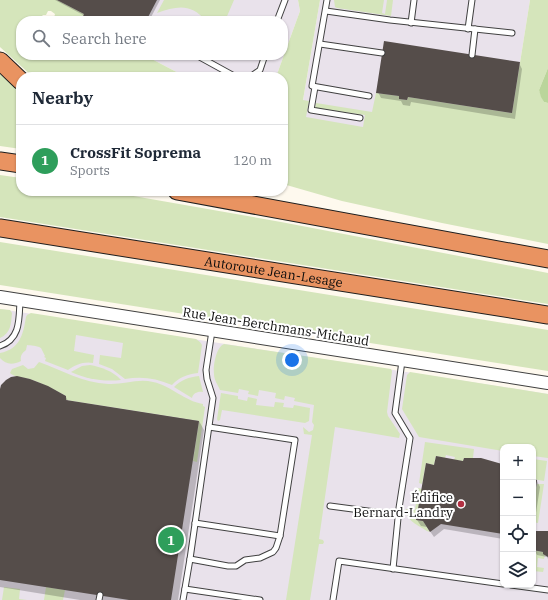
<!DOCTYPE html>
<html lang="en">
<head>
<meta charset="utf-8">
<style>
	:root { --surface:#fff; --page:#f6f6f7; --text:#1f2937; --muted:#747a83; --line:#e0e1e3; --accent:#b23042 }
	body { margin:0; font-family:"IBM Plex Serif",serif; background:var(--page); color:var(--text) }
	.controls { position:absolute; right:12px; bottom:12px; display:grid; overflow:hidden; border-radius:8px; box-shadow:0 1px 3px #0004 }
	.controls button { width:36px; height:36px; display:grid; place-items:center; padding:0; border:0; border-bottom:1px solid var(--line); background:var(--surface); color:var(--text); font:20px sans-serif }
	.you { position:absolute; left:292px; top:360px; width:14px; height:14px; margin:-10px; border:3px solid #fff; border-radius:50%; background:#1a73e8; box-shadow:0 0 0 6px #1a73e833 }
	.badge { display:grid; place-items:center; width:26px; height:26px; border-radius:50%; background:var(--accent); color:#fff; font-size:13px; font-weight:700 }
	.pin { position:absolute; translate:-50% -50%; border:2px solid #fff; box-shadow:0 1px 4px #0006 }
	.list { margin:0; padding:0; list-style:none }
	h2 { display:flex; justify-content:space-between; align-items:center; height:52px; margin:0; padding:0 16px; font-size:17px }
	h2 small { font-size:13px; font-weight:400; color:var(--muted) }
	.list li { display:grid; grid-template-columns:26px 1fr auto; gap:12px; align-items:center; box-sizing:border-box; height:72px; padding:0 16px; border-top:1px solid var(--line) }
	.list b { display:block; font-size:15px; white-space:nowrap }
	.list p { margin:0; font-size:13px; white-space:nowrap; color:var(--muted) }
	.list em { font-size:13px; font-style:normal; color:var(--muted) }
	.icon { flex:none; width:22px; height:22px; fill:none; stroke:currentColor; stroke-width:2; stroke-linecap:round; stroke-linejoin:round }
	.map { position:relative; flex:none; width:548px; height:600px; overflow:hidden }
	.search { position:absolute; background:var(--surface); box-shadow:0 1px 3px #0004; left:16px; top:16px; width:272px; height:44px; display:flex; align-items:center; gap:10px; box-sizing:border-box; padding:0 14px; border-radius:16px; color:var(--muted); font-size:15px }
	.panel { position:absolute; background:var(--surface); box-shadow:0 1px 3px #0004; left:16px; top:72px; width:272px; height:124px; border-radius:16px }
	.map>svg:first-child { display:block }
</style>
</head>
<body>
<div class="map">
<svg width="548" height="600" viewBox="0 0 548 600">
	<rect width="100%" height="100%" fill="#fef9ee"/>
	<g fill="#e9e2eb" fill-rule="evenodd">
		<polygon points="57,0 298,0 300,11 276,77 186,77 144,55 283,55 283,21 81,21 84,14"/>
		<polygon points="320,0 530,0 512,113 408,97 407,100 372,112 365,131 300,118"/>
		<path d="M0,309L548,394V600H0ZM503,447H533V585H503Z"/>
	</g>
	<g fill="#d5e5bb">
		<polygon points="0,0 57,0 84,14 81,21 48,21 54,18 55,14 51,11 48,11 46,15 43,15 40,18 41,21 21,21 21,55 128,55 135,58 137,55 144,55 186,77 33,77 0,47"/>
		<path d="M164,0H234L225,21H206C191,3 177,6 157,13Z"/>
		<polygon points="298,0 320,0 303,100 309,101 306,117 363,127 365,115 315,108 316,103 372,112 376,93 399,96 399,99 407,100 408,97 512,113 530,0 548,0 548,68 539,90 544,102 548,103 548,244 442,223 342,201 283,184 283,77 276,77 300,11"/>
		<polygon points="334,0 384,0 382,13 385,14 387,0 393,0 391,16 337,8 335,7"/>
		<polygon points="0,74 21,92 21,149 0,146"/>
		<polygon points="0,175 21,178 21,191 105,191 281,222 548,273 548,304 0,217"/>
		<polygon points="0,242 548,330 548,371 0,285"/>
		<path d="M0,309L10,310L12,313C11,324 11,333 0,338Z"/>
		<path d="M31,313L196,339L200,342L202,345L198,373C188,374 179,377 172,385C156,378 141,376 125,379L112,369L99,364L100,355L121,358L123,343L76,335L74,351L94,355L93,363C84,361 75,365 68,370L45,361L46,358L44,357L45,356L41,348C36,345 31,346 27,345L26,350C22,353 20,356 21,361C13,365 6,365 0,358V353C20,349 23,335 26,317L27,315Z"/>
		<path d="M224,344L391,369L392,371L387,412L388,416L400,434L399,438L335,427L319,539L323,540L324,542L323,544H319L310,600H286L312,435L304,434L303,427L309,432L313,430L314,425L312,422L314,405L294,401L295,398L285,396L284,400L275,398L276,393L259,390L258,396L248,394L249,391L239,389L238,393L220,390C218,385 214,380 214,374C213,366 216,347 224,344Z"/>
		<path d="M39,362C62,370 83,383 108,384C123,385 138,378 153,382C172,386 184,401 203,404V406L205,407L197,462L193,461L199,421L66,400V396C53,389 39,381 25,378C20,377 14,377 10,373L12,369L23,365L28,369L34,368Z"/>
		<path d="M90,365C101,367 113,371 121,380C103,382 87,379 71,372L82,366Z"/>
		<polygon points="410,372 548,394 548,458 533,456 533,447 503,447 503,451 419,437 402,409 407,375"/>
		<path d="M199,376L203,392C198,391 193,393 192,398L174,387C181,380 189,377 199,376Z"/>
		<polygon points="221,393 238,396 238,399 247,401 248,397 257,399 256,405 274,407 275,402 284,403 283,407 293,408 294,405 310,408 309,421 305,423 222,410 220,420 218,421 217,419"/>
		<polygon points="425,442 474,449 473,458 464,458 463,461 454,460 455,457 446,455 445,458 436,456 434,465 426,463 422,484 419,483"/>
		<polygon points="533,459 547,461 544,481 533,479"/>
		<polygon points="537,484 544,484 538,523 533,522 533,508"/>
		<path d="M418,488L422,489L416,520L423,521L430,532L427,531C418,525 406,521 406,509L415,510Z"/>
		<polygon points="533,550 543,552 545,555 544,559 538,558 537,567 544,568 543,572 533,571"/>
		<polygon points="4,587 20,589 19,599 27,600 2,600"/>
		<polygon points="46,587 65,590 63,600 44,600"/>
	</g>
	<polygon fill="#bad59b" points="548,68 548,103 544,102 541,97 539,90"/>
	<g fill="#0003">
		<polygon points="55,0 160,0 149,21 82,21 85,16"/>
		<polygon points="519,63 522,69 515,119 411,102 410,106 403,105 401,101 381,98 378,92"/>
		<polygon points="0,390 66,397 68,401 199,421 204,430 178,600 80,600 0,587"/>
		<polygon points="464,462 501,465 503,468 503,539 444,529 434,537 427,527 421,526 417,520"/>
		<polygon points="533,480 537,481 540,487 533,532 548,533 548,559 547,557 537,555 533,547"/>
	</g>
	<g fill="#554d4a">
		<polygon points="57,0 157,0 146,21 81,21 84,14"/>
		<polygon points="384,41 520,62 512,113 408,97 407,100 399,99 399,96 376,93"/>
		<polygon points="17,376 30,379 48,386 66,396 66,400 199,421 171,600 129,600 0,580 0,389 1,385 6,380 11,377"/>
		<polygon points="436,456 463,461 464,458 481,458 502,464 501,466 503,467 503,534 441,524 430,532 423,521 416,520 426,463 434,465"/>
		<polygon points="533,479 537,480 534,502 533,502"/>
		<polygon points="533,531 548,531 548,557 543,554 543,552 533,550 534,543 533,543"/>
	</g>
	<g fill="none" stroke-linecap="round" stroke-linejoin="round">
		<defs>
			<g id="service">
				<polyline points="327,0 312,86 369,96"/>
				<polyline points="326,11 390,20 512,33"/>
				<polyline points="277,21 285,0"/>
				<polyline points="411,23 414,0"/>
				<polyline points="468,29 472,0"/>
				<polyline points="320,44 382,53"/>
				<polyline points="196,55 236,77"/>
				<polyline points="472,55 475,29"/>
				<polyline points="250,77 260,70 265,55"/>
				<polyline points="315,87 311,110 360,118"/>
				<path d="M0,346C21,339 19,318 20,300"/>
				<polyline points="330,506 398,515"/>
				<polyline points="195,523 280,536"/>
				<polyline points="190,559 213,398 207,379 206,370 212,331"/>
				<polyline points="393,569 399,508 410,438 395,413 402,361"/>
				<polyline points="511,585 548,590"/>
				<polyline points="185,589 260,600"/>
				<polyline points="99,600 100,595"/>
				<polyline points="183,600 190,559 228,566 236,566 245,560 260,558 273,552 276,548 280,536 295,440 209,427"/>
				<polyline points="333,600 339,561 503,584"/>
			</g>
			<polyline id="tertiary" points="0,297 548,383"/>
			<g id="motorway">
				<polyline points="0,61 21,81"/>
				<polyline points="0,161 21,164"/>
				<polyline points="177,191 548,259"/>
				<path id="s1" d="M0,228L548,315"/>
			</g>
		</defs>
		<use href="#service" stroke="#404040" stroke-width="7"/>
		<use href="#tertiary" stroke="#404040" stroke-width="14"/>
		<use href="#motorway" stroke="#1e1e1e" stroke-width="19"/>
		<use href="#service" stroke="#fff" stroke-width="5"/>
		<use href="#tertiary" stroke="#fff" stroke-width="12"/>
		<use href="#motorway" stroke="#e99361" stroke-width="17"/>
	</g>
	<circle fill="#b23042" stroke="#fff" stroke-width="1.5" cx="461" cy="504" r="4"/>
	<g text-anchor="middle" stroke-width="4" stroke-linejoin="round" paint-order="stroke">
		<g font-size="13" fill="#0d0d0d" stroke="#fff">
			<text dy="5" stroke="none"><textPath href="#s1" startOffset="277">Autoroute Jean-Lesage</textPath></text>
			<text transform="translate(276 326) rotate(9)" y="5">Rue Jean-Berchmans-Michaud</text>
		</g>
		<g font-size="13" fill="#0d0d0d" stroke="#fff" text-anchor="end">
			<text x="453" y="502">Édifice<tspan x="453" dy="15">Bernard-Landry</tspan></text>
		</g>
	</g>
</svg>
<div class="controls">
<button>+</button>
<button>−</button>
<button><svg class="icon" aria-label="locate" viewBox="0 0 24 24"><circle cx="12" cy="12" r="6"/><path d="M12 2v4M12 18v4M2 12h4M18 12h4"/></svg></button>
<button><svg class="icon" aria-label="layers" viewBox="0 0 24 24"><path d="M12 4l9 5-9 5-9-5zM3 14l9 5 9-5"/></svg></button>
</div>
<div class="you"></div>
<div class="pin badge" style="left:171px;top:540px;background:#2e9e5b">1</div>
<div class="search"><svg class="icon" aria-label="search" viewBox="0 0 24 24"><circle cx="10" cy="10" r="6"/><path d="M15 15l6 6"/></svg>Search here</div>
<section class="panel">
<h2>Nearby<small></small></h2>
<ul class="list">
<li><span class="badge" style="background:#2e9e5b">1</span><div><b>CrossFit Soprema</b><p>Sports</p></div><em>120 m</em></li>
</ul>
</section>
</div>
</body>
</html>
